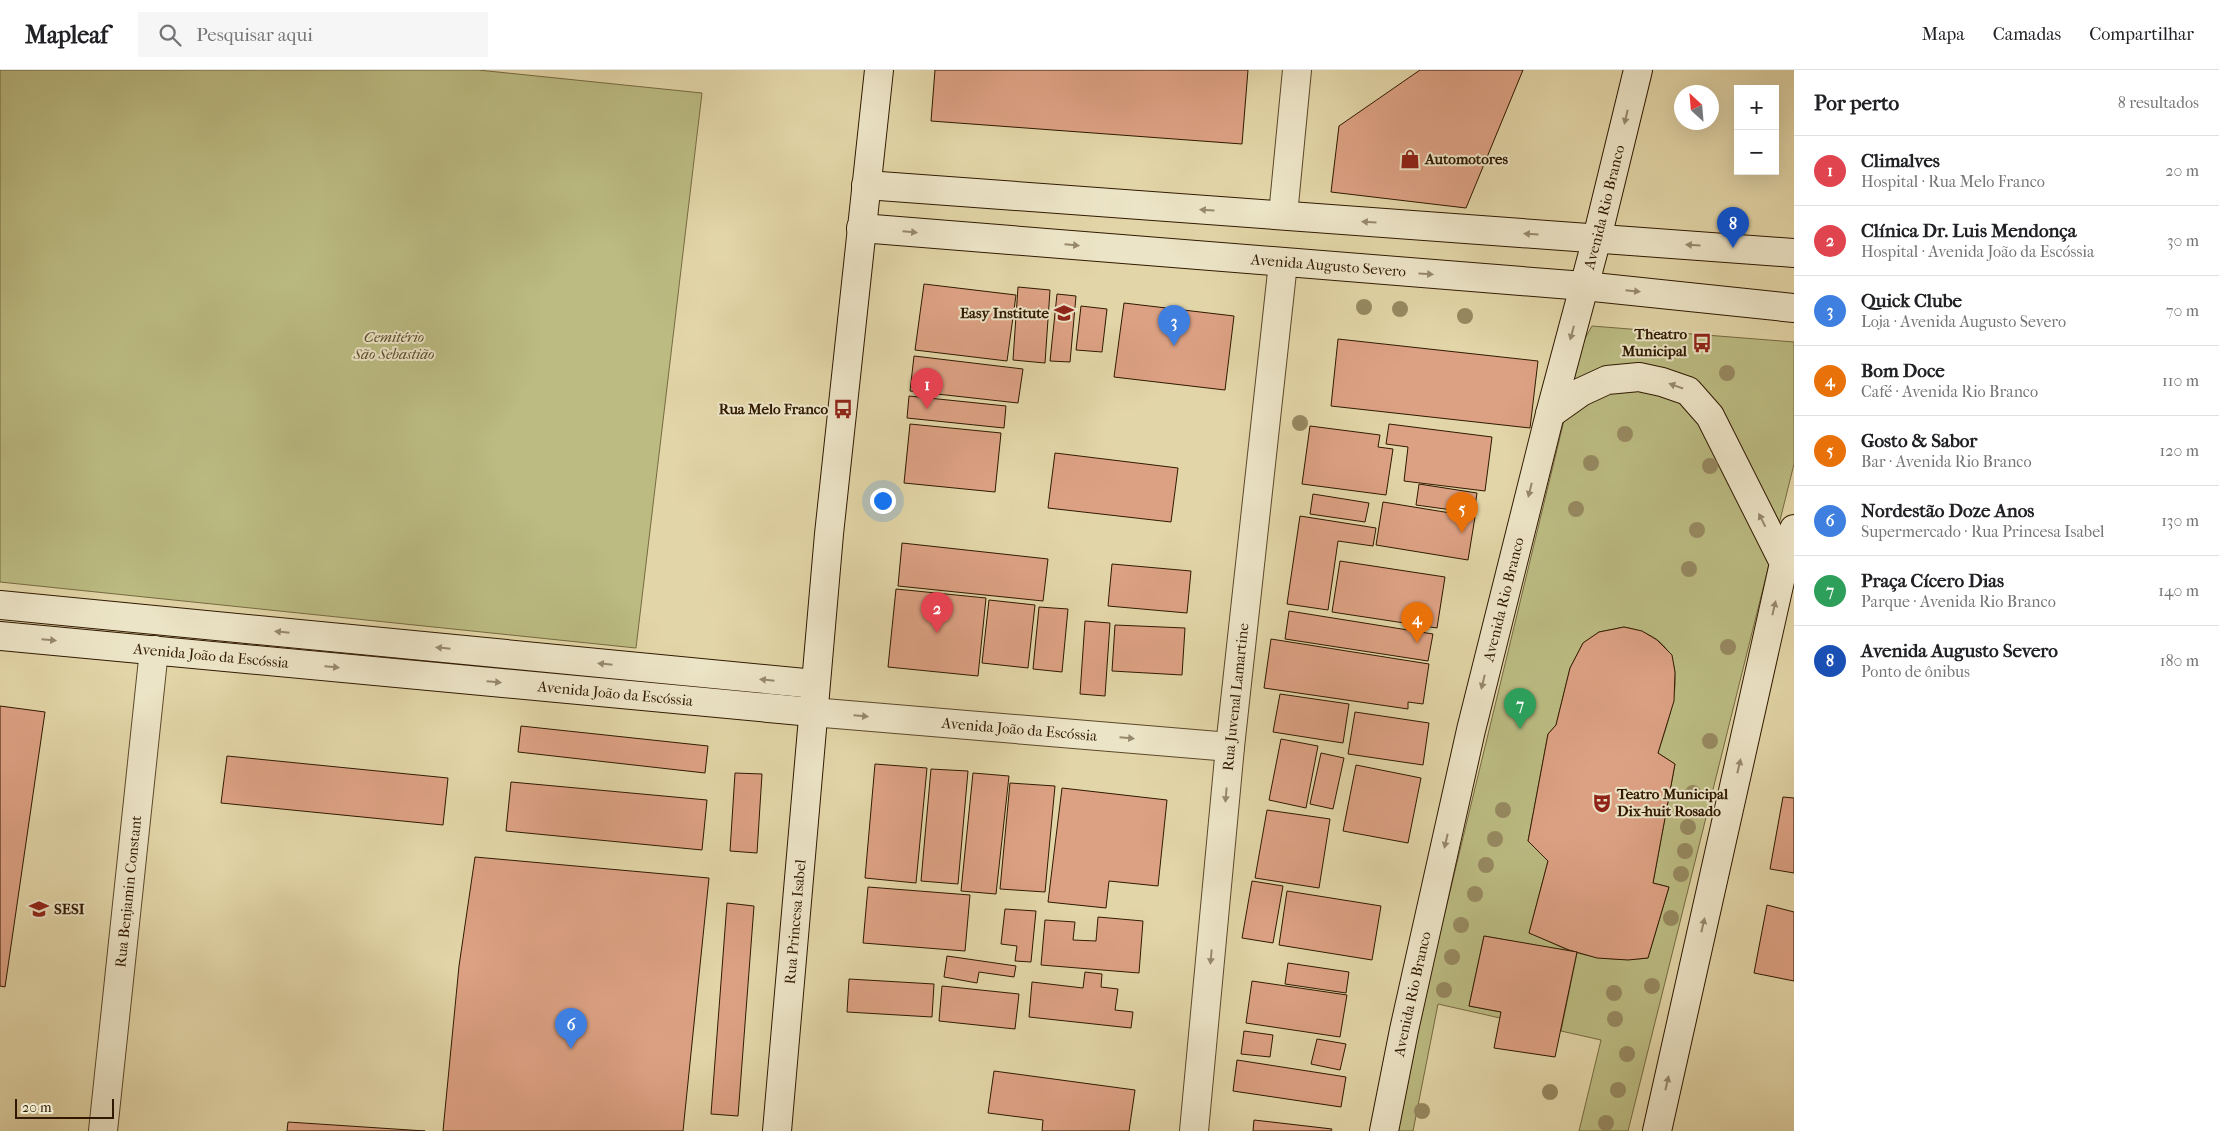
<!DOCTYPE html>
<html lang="pt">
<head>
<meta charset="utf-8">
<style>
	:root { --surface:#fff; --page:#f6f6f6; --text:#202124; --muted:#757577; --line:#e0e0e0; --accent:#1a73e8 }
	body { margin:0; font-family:"IM FELL French Canon",serif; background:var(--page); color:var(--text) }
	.controls { position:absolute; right:15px; top:15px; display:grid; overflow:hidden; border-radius:0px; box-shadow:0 5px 20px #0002 }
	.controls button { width:45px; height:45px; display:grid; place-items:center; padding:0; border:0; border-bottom:1px solid var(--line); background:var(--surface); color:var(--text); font:25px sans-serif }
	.compass { position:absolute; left:1674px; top:15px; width:45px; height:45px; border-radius:50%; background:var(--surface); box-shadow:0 5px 20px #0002; rotate:334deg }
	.scale { position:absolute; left:15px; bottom:12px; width:99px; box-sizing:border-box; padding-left:5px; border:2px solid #301900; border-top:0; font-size:14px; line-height:18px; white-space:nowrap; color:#301900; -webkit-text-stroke:4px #ece4c6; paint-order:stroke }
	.you { position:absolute; left:882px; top:430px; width:18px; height:18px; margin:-12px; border:4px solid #fff; border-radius:50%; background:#1a73e8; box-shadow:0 0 0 8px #1a73e833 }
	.badge { display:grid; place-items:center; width:32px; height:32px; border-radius:50%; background:var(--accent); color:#fff; font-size:16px; font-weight:700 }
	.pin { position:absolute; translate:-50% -41px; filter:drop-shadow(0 1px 2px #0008) }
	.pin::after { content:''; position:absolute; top:26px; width:18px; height:15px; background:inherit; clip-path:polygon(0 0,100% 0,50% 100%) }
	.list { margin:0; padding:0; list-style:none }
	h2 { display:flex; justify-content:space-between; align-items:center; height:65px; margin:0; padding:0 20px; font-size:21px }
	h2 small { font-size:16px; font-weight:400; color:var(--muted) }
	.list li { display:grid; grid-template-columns:32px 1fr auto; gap:15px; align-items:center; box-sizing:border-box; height:70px; padding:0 20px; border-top:1px solid var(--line) }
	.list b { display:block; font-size:19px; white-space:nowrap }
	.list p { margin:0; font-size:16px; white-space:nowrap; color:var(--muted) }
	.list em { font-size:16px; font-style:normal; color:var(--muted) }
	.icon { flex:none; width:28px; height:28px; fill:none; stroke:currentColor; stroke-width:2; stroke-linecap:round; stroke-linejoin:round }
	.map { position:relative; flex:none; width:1794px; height:1061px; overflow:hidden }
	header { display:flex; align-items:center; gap:30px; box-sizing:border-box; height:70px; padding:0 25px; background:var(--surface); border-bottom:1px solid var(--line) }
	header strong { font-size:24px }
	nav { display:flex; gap:28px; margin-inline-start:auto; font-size:18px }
	.search { width:350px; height:45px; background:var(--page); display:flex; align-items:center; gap:12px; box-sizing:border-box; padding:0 18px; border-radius:0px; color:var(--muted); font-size:19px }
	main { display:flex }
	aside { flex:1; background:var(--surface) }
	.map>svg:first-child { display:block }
</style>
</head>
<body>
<header>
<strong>Mapleaf</strong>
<div class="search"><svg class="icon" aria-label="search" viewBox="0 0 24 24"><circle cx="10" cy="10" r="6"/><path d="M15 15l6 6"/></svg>Pesquisar aqui</div>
<nav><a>Mapa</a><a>Camadas</a><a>Compartilhar</a></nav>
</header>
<main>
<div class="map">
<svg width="1794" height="1061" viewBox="0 0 1794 1061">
	<rect width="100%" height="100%" fill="#e2d5a7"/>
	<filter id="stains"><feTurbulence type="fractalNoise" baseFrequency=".004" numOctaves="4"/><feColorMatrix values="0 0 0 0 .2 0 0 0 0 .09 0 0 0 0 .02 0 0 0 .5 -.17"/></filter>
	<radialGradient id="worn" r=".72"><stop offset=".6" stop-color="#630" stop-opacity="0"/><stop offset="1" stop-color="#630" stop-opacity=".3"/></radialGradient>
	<g fill="#bbbb82" stroke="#766a41" fill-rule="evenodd">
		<polygon points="0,0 478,0 702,23 636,578 0,512"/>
		<path d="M1592,256L1794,272V394L1628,1061H1579L1601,970L1561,961L1577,883L1484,866L1469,936L1501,942L1500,948L1438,934L1413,1061H1392L1583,272ZM1624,557C1699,570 1674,632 1658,683L1675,694L1653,813L1669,817L1648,888C1620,891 1594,889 1568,880C1555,875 1543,868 1529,863L1548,791L1528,771L1548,664L1556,655L1570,598L1583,573L1599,562Z"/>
	</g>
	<g fill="#dca183" stroke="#301900">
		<polygon points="935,0 1248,0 1242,74 931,51"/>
		<polygon points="1420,0 1523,0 1466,138 1331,122 1339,56"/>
		<polygon points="924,214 1016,225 1007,291 915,280"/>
		<polygon points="1018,217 1050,220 1045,293 1013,290"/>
		<polygon points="1057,224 1076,226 1070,292 1050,291"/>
		<polygon points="1124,233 1234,246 1225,320 1114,307"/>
		<polygon points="1081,236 1107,239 1102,282 1076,280"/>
		<polygon points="1338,269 1538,291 1530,358 1331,336"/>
		<polygon points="914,286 1023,299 1018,333 910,321"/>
		<polygon points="909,326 1006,336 1004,358 907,348"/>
		<polygon points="910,354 1001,363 995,422 904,413"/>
		<polygon points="1389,354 1492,367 1485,421 1404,411 1408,377 1386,374"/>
		<polygon points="1310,356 1380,365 1378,377 1393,379 1386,425 1302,414"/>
		<polygon points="1055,383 1178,398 1171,452 1048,438"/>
		<polygon points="1419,414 1477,423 1474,443 1416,435"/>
		<polygon points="1313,424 1369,433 1365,452 1310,444"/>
		<polygon points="1383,432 1475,447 1468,490 1376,475"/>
		<polygon points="1300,446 1376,458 1373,476 1338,471 1328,540 1287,534"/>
		<polygon points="902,473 1048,489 1043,531 898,516"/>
		<polygon points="1340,491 1445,507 1437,558 1332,542"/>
		<polygon points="1112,494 1191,501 1187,543 1108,536"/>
		<polygon points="896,519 986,528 978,606 888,597"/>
		<polygon points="989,530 1035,535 1028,598 982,593"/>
		<polygon points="1039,537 1068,539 1062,602 1033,599"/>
		<polygon points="1289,541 1433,564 1428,591 1285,569"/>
		<polygon points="1085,551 1110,553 1105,626 1080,624"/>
		<polygon points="1115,555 1185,558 1182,605 1112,601"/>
		<polygon points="1624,557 1642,561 1657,570 1672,585 1675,602 1674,631 1658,683 1675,694 1653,813 1669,817 1648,888 1628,890 1597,888 1569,880 1529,863 1548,791 1528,771 1548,664 1556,655 1570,598 1583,573 1599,562"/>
		<polygon points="1271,569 1429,594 1423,634 1408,632 1408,639 1264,618"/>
		<polygon points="1280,624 1349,634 1343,673 1273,662"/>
		<polygon points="0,636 45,642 5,917 0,916"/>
		<polygon points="1355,642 1429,653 1423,695 1348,684"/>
		<polygon points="521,656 708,676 705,703 518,682"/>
		<polygon points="1281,669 1318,676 1306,738 1269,730"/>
		<polygon points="1321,683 1344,688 1333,739 1310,734"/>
		<polygon points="227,686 448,708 443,755 221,733"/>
		<polygon points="875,694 927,698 916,813 865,808"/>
		<polygon points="1356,695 1421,708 1408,773 1343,761"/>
		<polygon points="931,699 968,701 958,814 921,811"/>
		<polygon points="735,703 762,704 757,783 730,781"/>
		<polygon points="973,703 1009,706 996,824 961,821"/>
		<polygon points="511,712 707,730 702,780 506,761"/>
		<polygon points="1010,713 1055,716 1045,822 1000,819"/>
		<polygon points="1062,718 1167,730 1158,816 1109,811 1106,838 1048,832"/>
		<polygon points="1783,727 1794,728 1794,803 1770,799"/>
		<polygon points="1267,740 1330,749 1319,818 1255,808"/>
		<polygon points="475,787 709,808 683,1061 443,1061 459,896"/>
		<polygon points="1252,811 1283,816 1273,873 1242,868"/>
		<polygon points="868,817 970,825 965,881 863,873"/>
		<polygon points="1287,821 1381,836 1372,890 1279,875"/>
		<polygon points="727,833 754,836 738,1046 711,1044"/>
		<polygon points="1767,835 1794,842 1794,911 1754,903"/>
		<polygon points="1005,839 1036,841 1031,892 1015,891 1017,876 1001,874"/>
		<polygon points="1098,847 1143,851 1139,903 1041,895 1045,850 1075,852 1073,870 1096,871"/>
		<polygon points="1484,866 1577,882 1555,987 1494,978 1501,942 1469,936"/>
		<polygon points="947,886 1016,896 1014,907 979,902 977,913 944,907"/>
		<polygon points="1288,893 1349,902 1346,923 1285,914"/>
		<polygon points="1085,902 1102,904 1101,917 1118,919 1115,940 1133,942 1131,958 1029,947 1032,912 1083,918"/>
		<polygon points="849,909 934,914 932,947 847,942"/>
		<polygon points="1252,911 1347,925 1340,967 1246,953"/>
		<polygon points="942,916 1019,924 1015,959 939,951"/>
		<polygon points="1244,961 1273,965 1270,987 1241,984"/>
		<polygon points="1317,969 1346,974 1340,1000 1311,994"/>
		<polygon points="1237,990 1346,1007 1341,1037 1233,1021"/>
		<polygon points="994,1001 1135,1020 1129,1061 1042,1061 1043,1050 988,1043"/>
		<polygon points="1254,1050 1332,1059 1331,1061 1253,1061"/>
		<polygon points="288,1052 425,1061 287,1061"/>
	</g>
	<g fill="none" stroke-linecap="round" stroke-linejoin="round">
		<defs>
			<g id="street">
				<polyline points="1283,145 1297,0"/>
				<path id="s1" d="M812,642L1230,677"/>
				<path id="s2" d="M103,1061L154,580"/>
				<path id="s3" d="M1194,1061L1230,677L1283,193"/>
			</g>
			<g id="secondary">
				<polyline points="866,115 1794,183"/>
				<path id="s4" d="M861,158L1584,216L1794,238"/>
				<polyline points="1550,344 1581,322 1607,310 1639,307 1662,312 1688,321 1710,346 1784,493"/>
				<polyline points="0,535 815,614"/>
				<path id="s5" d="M0,566L812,642"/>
				<path id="s6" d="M777,1061L829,464L879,0"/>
				<path id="s7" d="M1384,1061L1404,960L1471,660L1550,344L1597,168L1638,0"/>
				<polyline points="1657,1061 1784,493 1794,459"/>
			</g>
		</defs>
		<use href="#street" stroke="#5c482a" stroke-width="30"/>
		<use href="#secondary" stroke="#301900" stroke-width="30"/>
		<use href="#street" stroke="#ece4c6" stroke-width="28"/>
		<use href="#secondary" stroke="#ece4c6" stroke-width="28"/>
	</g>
	<g fill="#978961">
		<circle cx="1364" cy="237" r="8"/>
		<circle cx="1400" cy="239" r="8"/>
		<circle cx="1465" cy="246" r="8"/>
		<circle cx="1727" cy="303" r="8"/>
		<circle cx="1300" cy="353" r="8"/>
		<circle cx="1625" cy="364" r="8"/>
		<circle cx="1591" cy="393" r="8"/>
		<circle cx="1710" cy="396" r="8"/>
		<circle cx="1576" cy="439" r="8"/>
		<circle cx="1697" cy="460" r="8"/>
		<circle cx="1689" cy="499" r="8"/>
		<circle cx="1728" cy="577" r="8"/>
		<circle cx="1710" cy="671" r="8"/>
		<circle cx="1693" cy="723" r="8"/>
		<circle cx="1503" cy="740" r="8"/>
		<circle cx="1688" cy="757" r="8"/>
		<circle cx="1495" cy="769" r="8"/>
		<circle cx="1685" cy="781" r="8"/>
		<circle cx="1486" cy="795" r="8"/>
		<circle cx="1681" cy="804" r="8"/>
		<circle cx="1475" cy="824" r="8"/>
		<circle cx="1671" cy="848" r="8"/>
		<circle cx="1461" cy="855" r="8"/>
		<circle cx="1452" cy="887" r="8"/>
		<circle cx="1652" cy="916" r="8"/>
		<circle cx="1444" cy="920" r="8"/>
		<circle cx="1614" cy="923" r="8"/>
		<circle cx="1615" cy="949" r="8"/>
		<circle cx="1627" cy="984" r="8"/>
		<circle cx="1618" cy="1020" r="8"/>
		<circle cx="1550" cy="1022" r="8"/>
		<circle cx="1422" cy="1041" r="8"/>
		<circle cx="1606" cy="1053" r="8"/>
	</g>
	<defs><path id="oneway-solid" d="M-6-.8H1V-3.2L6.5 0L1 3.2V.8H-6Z" transform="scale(1.25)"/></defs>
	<g fill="#97896d">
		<use href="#oneway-solid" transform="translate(1626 47) rotate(103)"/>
		<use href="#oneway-solid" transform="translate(1207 140) rotate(-176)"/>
		<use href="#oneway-solid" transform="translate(1369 152) rotate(-176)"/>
		<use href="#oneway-solid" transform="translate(910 162) rotate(5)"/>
		<use href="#oneway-solid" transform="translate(1531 164) rotate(-176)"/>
		<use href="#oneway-solid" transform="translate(1072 175) rotate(5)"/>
		<use href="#oneway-solid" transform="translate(1693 175) rotate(-176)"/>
		<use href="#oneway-solid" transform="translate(1426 204) rotate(4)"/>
		<use href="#oneway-solid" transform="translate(1633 221) rotate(6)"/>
		<use href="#oneway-solid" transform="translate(1572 263) rotate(105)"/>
		<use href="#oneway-solid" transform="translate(1676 316) rotate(-161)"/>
		<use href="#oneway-solid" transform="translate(1530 420) rotate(104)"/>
		<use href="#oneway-solid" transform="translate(1762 450) rotate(-117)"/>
		<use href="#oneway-solid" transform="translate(1774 538) rotate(-77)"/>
		<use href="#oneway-solid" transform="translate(282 562) rotate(-174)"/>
		<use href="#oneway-solid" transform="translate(49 570) rotate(5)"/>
		<use href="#oneway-solid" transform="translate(443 578) rotate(-174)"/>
		<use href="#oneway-solid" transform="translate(605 594) rotate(-174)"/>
		<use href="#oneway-solid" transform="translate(332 597) rotate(5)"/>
		<use href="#oneway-solid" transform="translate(767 610) rotate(-174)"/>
		<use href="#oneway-solid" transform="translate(494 612) rotate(5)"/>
		<use href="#oneway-solid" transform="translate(1483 612) rotate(104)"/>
		<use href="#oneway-solid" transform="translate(861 646) rotate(5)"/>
		<use href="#oneway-solid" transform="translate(1127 668) rotate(5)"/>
		<use href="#oneway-solid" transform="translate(1739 696) rotate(-77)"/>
		<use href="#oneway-solid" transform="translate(1226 725) rotate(95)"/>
		<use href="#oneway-solid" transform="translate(1446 771) rotate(103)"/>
		<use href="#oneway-solid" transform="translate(1703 855) rotate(-77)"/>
		<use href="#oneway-solid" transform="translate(1211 887) rotate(95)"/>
		<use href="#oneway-solid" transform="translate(1667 1013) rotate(-77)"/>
	</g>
	<defs>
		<symbol id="shop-bare" viewBox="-9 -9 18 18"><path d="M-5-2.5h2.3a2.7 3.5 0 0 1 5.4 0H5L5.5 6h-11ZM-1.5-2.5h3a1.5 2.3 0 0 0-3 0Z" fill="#8f2418" stroke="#ece4c6" stroke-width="2.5" paint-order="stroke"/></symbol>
		<symbol id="school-bare" viewBox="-9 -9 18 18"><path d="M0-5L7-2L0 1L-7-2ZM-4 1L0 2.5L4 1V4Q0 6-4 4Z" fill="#8f2418" stroke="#ece4c6" stroke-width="2.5" paint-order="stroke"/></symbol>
		<symbol id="bus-bare" viewBox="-9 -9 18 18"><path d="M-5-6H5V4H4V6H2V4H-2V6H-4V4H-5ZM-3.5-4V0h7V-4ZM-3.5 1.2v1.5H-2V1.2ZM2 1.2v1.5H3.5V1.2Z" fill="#8f2418" stroke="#ece4c6" stroke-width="2.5" paint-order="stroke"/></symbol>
		<symbol id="theatre-bare" viewBox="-9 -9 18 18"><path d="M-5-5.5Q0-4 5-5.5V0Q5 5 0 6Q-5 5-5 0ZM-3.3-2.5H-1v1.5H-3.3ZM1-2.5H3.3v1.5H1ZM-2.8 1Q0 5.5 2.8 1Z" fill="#8f2418" stroke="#ece4c6" stroke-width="2.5" paint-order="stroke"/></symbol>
	</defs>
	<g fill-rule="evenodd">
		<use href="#shop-bare" x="1396" y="75" width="28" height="28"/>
		<use href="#school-bare" x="1050" y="229" width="28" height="28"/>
		<use href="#bus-bare" x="1688" y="259" width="28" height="28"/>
		<use href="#bus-bare" x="829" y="325" width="28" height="28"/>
		<use href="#theatre-bare" x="1588" y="719" width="28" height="28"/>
		<use href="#school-bare" x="25" y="825" width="28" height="28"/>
	</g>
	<g text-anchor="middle" stroke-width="4" stroke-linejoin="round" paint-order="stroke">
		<g font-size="15" font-weight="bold" fill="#301900" stroke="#ece4c6" text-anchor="start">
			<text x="1425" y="94">Automotores</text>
			<text x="1049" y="248" text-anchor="end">Easy Institute</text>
			<text x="1687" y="269" text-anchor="end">Theatro<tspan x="1687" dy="17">Municipal</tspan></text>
			<text x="828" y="344" text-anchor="end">Rua Melo Franco</text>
			<text x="1617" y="729">Teatro Municipal<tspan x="1617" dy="17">Dix-huit Rosado</tspan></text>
			<text x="54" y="844">SESI</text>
		</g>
		<g font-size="15" fill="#301900" stroke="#ece4c6">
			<text dy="5" stroke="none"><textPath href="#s7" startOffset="950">Avenida Rio Branco</textPath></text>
			<text dy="5" stroke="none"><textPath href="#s4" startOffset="469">Avenida Augusto Severo</textPath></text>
			<text dy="5" stroke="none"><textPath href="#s7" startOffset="545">Avenida Rio Branco</textPath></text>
			<text dy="5" stroke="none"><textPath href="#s5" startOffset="212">Avenida João da Escóssia</textPath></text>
			<text dy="5" stroke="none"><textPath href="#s5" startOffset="618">Avenida João da Escóssia</textPath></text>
			<text dy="5" stroke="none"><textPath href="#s3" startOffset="436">Rua Juvenal Lamartine</textPath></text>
			<text dy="5" stroke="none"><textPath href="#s1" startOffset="208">Avenida João da Escóssia</textPath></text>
			<text dy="5" stroke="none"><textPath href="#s2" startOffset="241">Rua Benjamin Constant</textPath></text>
			<text dy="5" stroke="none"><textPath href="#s6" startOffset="210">Rua Princesa Isabel</textPath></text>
			<text dy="5" stroke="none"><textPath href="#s7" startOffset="140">Avenida Rio Branco</textPath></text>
		</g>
		<g font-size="15" font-style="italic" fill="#5a4a27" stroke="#ece4c6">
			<text x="394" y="272">Cemitério<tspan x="394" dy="17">São Sebastião</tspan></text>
		</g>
	</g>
	<rect width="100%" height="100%" filter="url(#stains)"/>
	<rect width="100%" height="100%" fill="url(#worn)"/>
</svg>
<div class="controls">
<button>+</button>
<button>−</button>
</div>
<svg class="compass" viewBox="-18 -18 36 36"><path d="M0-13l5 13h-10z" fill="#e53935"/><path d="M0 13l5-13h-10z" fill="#757577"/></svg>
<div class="scale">20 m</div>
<div class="you"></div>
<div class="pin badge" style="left:927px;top:339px;background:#e0444e">1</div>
<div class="pin badge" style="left:937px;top:563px;background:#e0444e">2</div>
<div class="pin badge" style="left:1174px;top:276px;background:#3f7fe0">3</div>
<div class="pin badge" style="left:1417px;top:573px;background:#e8710a">4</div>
<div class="pin badge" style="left:1462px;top:463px;background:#e8710a">5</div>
<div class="pin badge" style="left:571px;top:979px;background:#3f7fe0">6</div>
<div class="pin badge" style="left:1520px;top:659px;background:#2e9e5b">7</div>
<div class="pin badge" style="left:1733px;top:178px;background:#1a4fb4">8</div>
</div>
<aside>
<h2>Por perto<small>8 resultados</small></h2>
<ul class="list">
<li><span class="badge" style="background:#e0444e">1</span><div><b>Climalves</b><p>Hospital · Rua Melo Franco</p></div><em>20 m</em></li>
<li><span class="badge" style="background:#e0444e">2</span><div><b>Clínica Dr. Luis Mendonça</b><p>Hospital · Avenida João da Escóssia</p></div><em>30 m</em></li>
<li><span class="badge" style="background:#3f7fe0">3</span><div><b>Quick Clube</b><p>Loja · Avenida Augusto Severo</p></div><em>70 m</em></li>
<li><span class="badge" style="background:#e8710a">4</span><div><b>Bom Doce</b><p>Café · Avenida Rio Branco</p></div><em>110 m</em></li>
<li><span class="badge" style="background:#e8710a">5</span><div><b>Gosto &amp; Sabor</b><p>Bar · Avenida Rio Branco</p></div><em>120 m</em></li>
<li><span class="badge" style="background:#3f7fe0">6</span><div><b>Nordestão Doze Anos</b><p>Supermercado · Rua Princesa Isabel</p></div><em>130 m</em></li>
<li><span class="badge" style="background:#2e9e5b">7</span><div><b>Praça Cícero Dias</b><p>Parque · Avenida Rio Branco</p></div><em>140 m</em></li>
<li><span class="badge" style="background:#1a4fb4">8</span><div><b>Avenida Augusto Severo</b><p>Ponto de ônibus</p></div><em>180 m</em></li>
</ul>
</aside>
</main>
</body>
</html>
